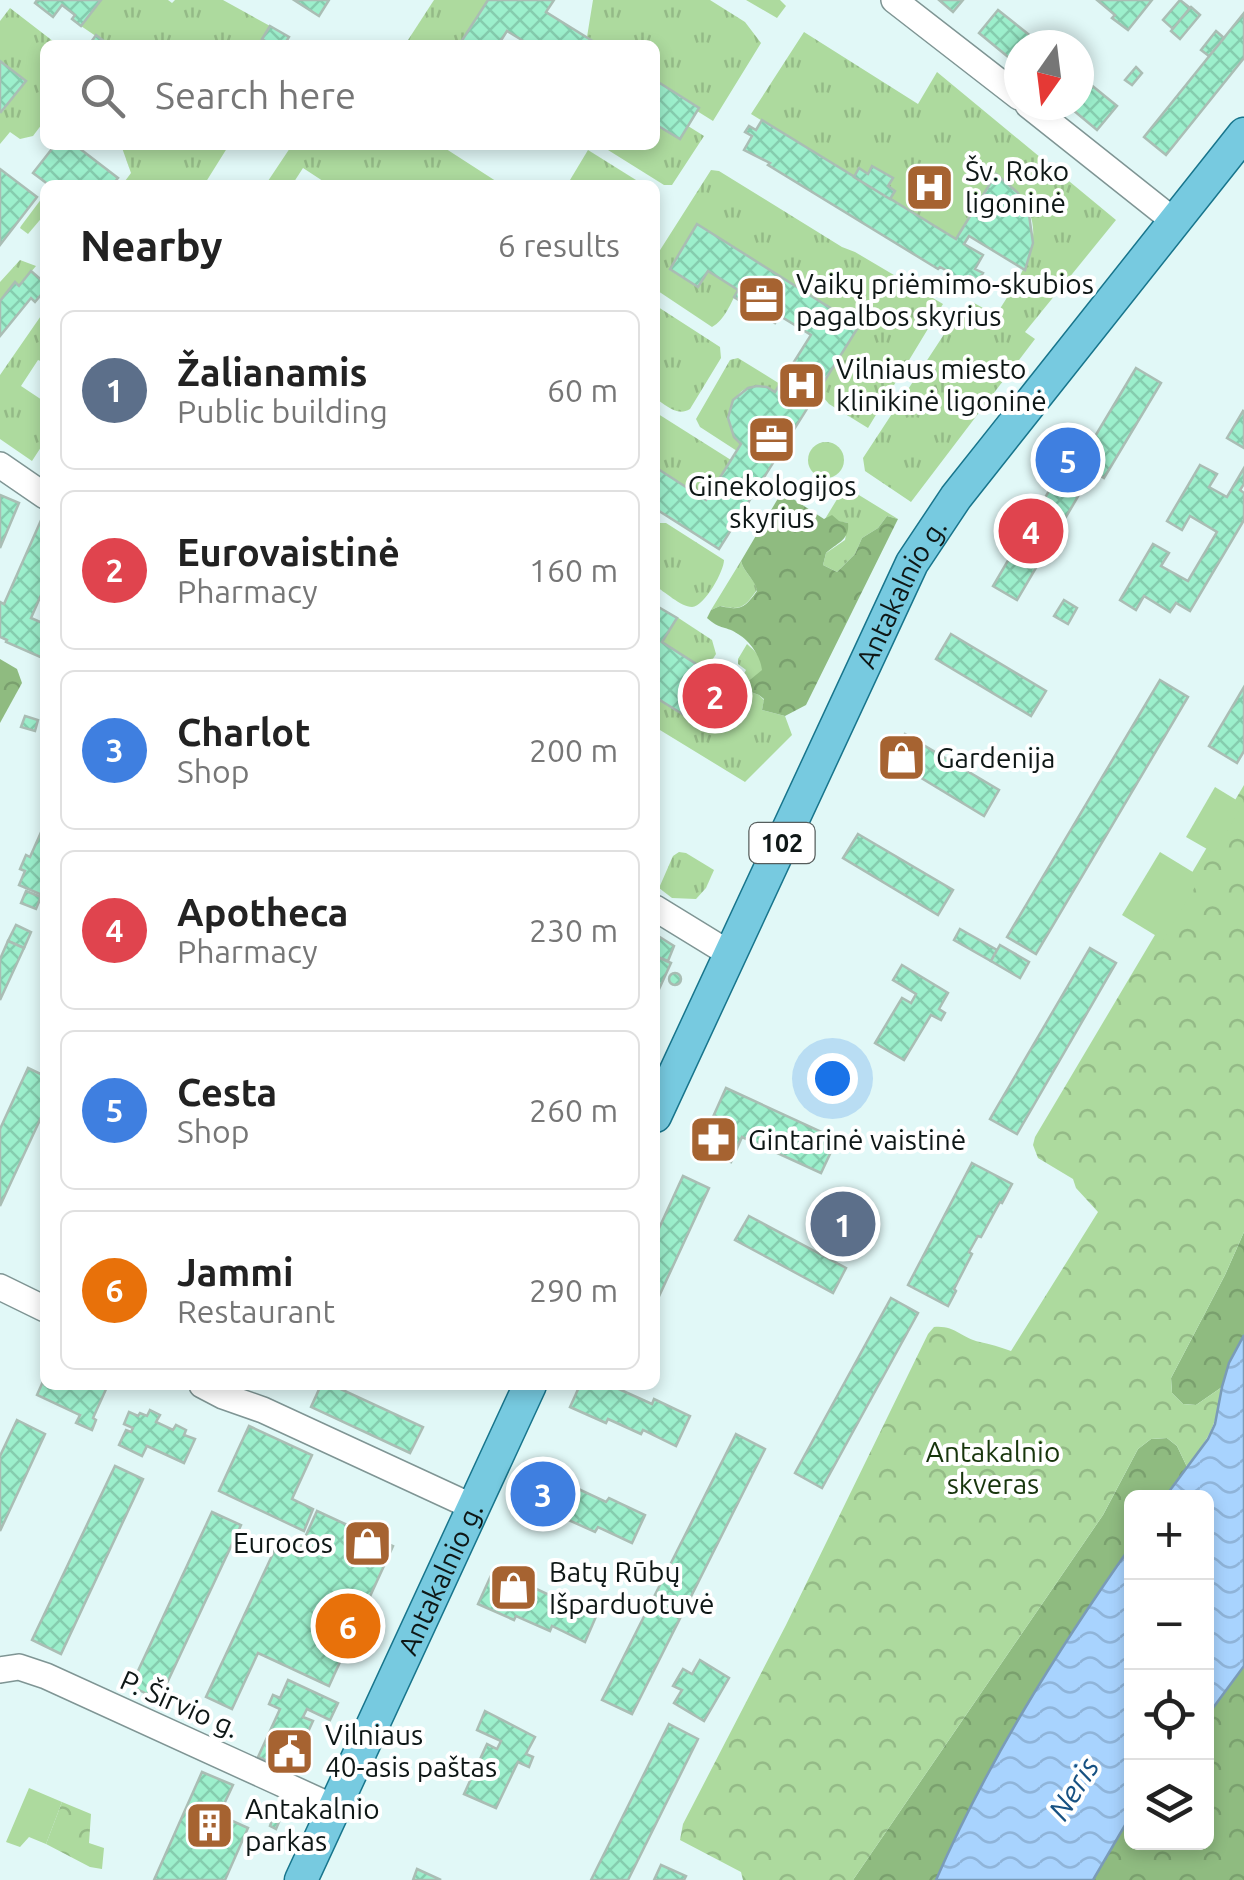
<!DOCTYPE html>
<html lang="en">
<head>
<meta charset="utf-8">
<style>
	:root { --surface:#fff; --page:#f6f6f6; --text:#222; --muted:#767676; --line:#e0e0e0; --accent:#0f766e }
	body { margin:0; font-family:Ubuntu,sans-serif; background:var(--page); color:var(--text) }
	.controls { position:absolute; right:30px; bottom:30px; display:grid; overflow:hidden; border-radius:15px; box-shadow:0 5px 15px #0003 }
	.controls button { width:90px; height:90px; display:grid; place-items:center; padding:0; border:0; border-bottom:2px solid var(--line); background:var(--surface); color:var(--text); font:50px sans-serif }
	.compass { position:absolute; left:1004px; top:30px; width:90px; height:90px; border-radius:50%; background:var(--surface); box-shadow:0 5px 15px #0003; rotate:194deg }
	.you { position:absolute; left:832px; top:1078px; width:35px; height:35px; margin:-25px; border:8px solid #fff; border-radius:50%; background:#1a73e8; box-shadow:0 0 0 15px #1a73e833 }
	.badge { display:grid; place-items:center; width:65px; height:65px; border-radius:50%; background:var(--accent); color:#fff; font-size:32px; font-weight:700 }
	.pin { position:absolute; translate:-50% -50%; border:5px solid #fff; box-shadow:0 2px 10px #0006 }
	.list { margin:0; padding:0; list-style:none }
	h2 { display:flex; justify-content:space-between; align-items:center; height:130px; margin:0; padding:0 40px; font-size:42px }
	h2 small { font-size:32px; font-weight:400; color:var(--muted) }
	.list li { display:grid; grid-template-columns:65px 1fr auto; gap:30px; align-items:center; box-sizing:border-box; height:160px; margin:0 20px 20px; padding:0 20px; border:2px solid var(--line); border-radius:15px }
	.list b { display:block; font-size:38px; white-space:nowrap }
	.list p { margin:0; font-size:32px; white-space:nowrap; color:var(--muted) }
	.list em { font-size:32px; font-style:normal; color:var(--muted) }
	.icon { flex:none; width:55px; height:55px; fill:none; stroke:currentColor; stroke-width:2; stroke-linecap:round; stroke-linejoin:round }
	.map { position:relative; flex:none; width:1244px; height:1880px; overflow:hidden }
	.search { position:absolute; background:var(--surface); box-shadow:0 5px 15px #0003; left:40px; top:40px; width:620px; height:110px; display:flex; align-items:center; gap:25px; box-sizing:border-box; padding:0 35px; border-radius:15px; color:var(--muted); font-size:38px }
	.panel { position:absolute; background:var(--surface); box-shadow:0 5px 15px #0003; left:40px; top:180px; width:620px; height:1210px; border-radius:15px }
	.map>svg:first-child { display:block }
</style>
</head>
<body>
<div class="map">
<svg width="1244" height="1880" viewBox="0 0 1244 1880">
	<defs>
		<pattern id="grass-tufts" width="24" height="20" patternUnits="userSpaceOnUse" patternTransform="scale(2.5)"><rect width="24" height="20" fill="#adda9e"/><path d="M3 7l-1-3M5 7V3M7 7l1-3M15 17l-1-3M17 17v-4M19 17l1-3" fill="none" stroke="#94ba87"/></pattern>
		<pattern id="forest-crowns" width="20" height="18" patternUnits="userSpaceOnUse" patternTransform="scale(2.5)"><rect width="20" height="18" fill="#8fbb80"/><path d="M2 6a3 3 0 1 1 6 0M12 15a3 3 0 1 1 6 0" fill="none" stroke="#7aa06e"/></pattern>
		<pattern id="park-crowns" width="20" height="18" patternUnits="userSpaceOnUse" patternTransform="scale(2.5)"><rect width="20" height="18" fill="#adda9e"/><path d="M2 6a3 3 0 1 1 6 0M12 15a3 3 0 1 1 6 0" fill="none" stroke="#94ba87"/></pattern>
		<pattern id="water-waves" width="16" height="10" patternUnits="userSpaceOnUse" patternTransform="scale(2.5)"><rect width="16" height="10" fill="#a8d3fe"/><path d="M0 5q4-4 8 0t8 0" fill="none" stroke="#8fb4d9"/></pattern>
		<pattern id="building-cross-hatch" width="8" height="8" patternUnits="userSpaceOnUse" patternTransform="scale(2.5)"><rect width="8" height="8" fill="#9cefcc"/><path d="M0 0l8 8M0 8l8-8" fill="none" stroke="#85ccae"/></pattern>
	</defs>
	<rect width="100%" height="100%" fill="#e1f8f7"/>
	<g fill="url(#grass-tufts)">
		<polygon points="101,0 168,0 172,3 175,0 223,0 270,26 262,39 272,45 109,45 81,26"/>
		<polygon points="434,0 488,0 459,45 416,45 408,40"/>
		<polygon points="593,0 710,0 745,22 761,43 713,121 697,111 699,107 655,80 655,45 599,45 587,37"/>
		<polygon points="746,0 780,0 786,6 777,18"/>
		<polygon points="10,8 58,45 45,45 45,120 33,136 20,139 10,132 0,144 0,111 2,112 26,81 0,61 0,21"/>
		<path d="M804,32L918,104L937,72L1116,220L1025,332L1035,339L911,502L865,471L863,458L958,313L974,303L996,315C1029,263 1060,221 996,174L956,239L890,199L895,191L888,186L892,178L873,166L868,174L859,169L854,177L751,114Z"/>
		<polygon points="655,124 679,139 688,126 704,136 672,185 664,185 600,145 655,145"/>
		<polygon points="121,145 229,145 204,185 122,185 131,173"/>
		<polygon points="292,145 440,145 502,185 329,185 303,168 292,185 279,185 268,181"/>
		<polygon points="588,150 644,185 567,185"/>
		<path d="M711,170L719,171L842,247L855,252L943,304L868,428L829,404L818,391L859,325L697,224L670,270L698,287L709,271L738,290C731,302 725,320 712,327L655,289V258Z"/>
		<polygon points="45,194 45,214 28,234 20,228 21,226"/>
		<polygon points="20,260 36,266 19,286 15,283 0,301 0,282"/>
		<path d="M655,305L720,347L721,358L690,409C677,417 666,405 655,398Z"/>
		<polygon points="45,310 45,358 43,362 38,360 21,386 45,402 45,441 32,461 0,439 0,375"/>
		<path d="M738,358L780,384L775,392C740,370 714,415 741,444L737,451L700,427L696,419L730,360Z"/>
		<polygon points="655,412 731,460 706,500 655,467"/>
		<circle cx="826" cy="460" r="18"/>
		<polygon points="848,491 854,492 898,519 887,516 878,528 862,538 855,554 837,572 823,565 826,553 845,540 848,523 825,519 839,496"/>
		<path d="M655,523H666L724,560C724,571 705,606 692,607C681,607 664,591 655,586Z"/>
		<path d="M741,561C744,573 755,579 757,590C745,607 741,611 720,606L711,610Z"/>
		<polygon points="677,617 712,640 716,654 706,670 662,642"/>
		<path d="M747,644C755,651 763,658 763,670L745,685L748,691L759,695L764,700L762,710L785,716L792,735L745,782L655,727V697L692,720L693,719L704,725L729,685H738L746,670L738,664V659Z"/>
		<polygon points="679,852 686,853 714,870 706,888 696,899 672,898 659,888 673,856"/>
	</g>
	<g fill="url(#forest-crowns)">
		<path d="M784,493L824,519L832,515L839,521L848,523C850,540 837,543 826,553L823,565L837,572L855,554L862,538L878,528L887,516L898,519L806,705L785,716L762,710L764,699L759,695L748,691L745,684L762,670C761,657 750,641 738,634C727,626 720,630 707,618L711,610L720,606C740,611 745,608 757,591C755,579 744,573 741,561L780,495Z"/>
		<polygon points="0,659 17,669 22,683 0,723"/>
		<polygon points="1244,1232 1244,1335 1229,1363 1222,1387 1196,1405 1183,1404 1172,1393 1171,1378 1225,1275"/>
		<polygon points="1167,1438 1177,1446 1187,1467 1165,1497 1132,1498 1131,1546 1031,1698 974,1801 936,1880 853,1880 1103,1515 1138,1449 1151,1439"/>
		<polygon points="1244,1666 1244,1880 1093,1880 1131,1815 1132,1842 1206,1842 1207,1716"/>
	</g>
	<g fill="url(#park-crowns)">
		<path d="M1244,785V1232L1225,1275L1171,1378L1172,1393L1183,1404L1196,1405L1222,1387C1216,1426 1211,1435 1187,1467L1177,1446L1167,1438L1151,1439L1138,1449L1103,1515L853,1880H743L741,1872L680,1840L683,1824L786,1625L928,1334L934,1327C955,1325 961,1338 980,1342C990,1344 1000,1347 1011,1351L1098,1212L1076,1188L1073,1179L1038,1158L1033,1145L1035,1137Z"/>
		<polygon points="62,1802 91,1814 89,1843 104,1848 102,1869 90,1867 46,1844"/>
	</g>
	<g fill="#adda9e">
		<polygon points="1215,787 1243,804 1214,853 1186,837"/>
		<polygon points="1160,852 1201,877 1163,940 1122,915"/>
		<polygon points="29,1788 62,1802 46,1844 29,1837 20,1847 6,1842"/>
	</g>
	<g fill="url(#water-waves)" stroke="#7a9bb8" stroke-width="2.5">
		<polygon points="1244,1335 1244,1666 1207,1716 1206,1498 1165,1497 1208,1439 1215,1424 1222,1387 1229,1363"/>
		<path d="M1131,1546V1815L1093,1880H936C988,1761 1057,1651 1131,1546Z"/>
	</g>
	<g fill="url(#building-cross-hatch)" stroke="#aabdb4" stroke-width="2.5">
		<polygon points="37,0 101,0 81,26 72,19 75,15 62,5 53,17 35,3"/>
		<polygon points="294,0 329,0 319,16"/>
		<polygon points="488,0 554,0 546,12 599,45 530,45 507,31 498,45 459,45"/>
		<polygon points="939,0 963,0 953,12"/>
		<polygon points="1097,0 1152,0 1128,30 1112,18 1115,15"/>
		<polygon points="1180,0 1190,8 1173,29 1163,20"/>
		<polygon points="1191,7 1200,15 1180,39 1171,31"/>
		<polygon points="998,10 1042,45 1019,45 1019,66 979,33"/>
		<polygon points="1244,13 1244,58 1166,155 1144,137"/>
		<polygon points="270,26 289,37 284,45 272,45 262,39"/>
		<polygon points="1216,31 1224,38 1209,56 1201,50"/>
		<polygon points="96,35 109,45 89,45"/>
		<polygon points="0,61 26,81 1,112 0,111"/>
		<polygon points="1136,67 1142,73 1132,85 1125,80"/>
		<polygon points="1079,75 1117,106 1097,130 1067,105 1079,105"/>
		<polygon points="655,80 699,108 680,139 655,124"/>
		<polygon points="762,120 956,239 996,174 1018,193 1029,215 1033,243 1025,270 969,236 964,244 983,255 975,269 983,273 978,281 970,276 964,285 949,276 951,273 940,267 938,269 768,165 770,163 744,150 752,136 745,132 749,126 756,130"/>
		<polygon points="55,145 75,145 118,178 112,185 49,185 33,173"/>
		<polygon points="872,166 893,178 888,186 895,191 890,199 854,177 859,168 868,174"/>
		<polygon points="0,169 37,197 0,245"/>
		<polygon points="697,224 859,326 719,549 659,511 655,517 655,467 706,500 741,444 734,437 728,418 733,400 748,388 757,386 767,387 775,392 811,335 780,316 775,323 734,297 738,290 708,271 698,287 670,269"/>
		<polygon points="31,271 45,283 45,290 35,302 31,298 0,336 0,301 15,282 19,286"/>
		<polygon points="1136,368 1161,383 1104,478 1079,463"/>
		<polygon points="1243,411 1244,412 1244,448 1227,438"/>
		<polygon points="1069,457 1093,471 1017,600 993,586"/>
		<polygon points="1200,465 1217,474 1209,487 1227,497 1244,468 1244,484 1240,490 1244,493 1244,520 1190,611 1176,603 1170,612 1144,596 1136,610 1120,600 1153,544 1169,553 1161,566 1188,581 1217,532 1190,516 1182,530 1167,521"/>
		<polygon points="0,495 19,503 0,548"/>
		<polygon points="42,518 45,519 45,586 31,618 45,624 45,659 6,642 7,640 0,637 0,602 4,604"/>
		<polygon points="1064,600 1077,608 1068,624 1054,616"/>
		<polygon points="655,605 677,618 662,642 729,685 718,703 714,702 712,705 715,707 704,725 693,719 692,720 655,697"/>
		<polygon points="951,634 1046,691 1031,716 936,659"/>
		<polygon points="1160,680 1188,697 1036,954 1007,937"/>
		<polygon points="1244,687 1244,751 1237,763 1209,746"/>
		<polygon points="25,716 38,720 35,731 21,727"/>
		<polygon points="905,734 999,790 984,816 890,759"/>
		<polygon points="42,830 45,831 45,889 42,895 19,885 25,871 20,869 26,855 30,857"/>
		<polygon points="858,834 953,890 938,915 843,858"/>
		<polygon points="26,891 41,897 36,909 21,903"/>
		<polygon points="16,925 31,932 24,948 8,941"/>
		<polygon points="960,929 997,950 991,961 954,940"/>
		<polygon points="655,934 674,946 668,961 655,956"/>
		<polygon points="8,941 24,948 0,1000 0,959"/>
		<polygon points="1000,945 1029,962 1020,978 991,961"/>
		<polygon points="1090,948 1116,963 1017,1134 990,1119"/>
		<polygon points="655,956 671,963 655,998"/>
		<polygon points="902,965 948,993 939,1009 945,1013 941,1020 931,1015 904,1060 875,1043 902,998 911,1003 916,994 893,980"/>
		<circle cx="675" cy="979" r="6"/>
		<polygon points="28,1068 45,1076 45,1109 0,1206 0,1129"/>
		<polygon points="726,1088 837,1139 821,1173 742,1137 731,1162 699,1148"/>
		<polygon points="972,1163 1012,1184 1002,1203 1000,1202 981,1237 978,1236 969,1252 972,1254 954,1289 956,1291 948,1306 908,1285"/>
		<polygon points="683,1176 709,1188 655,1305 655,1237"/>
		<polygon points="841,1198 866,1212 856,1231 863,1235 856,1248 823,1231 830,1217 826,1215 830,1209 834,1211"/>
		<polygon points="749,1216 846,1268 833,1293 735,1240"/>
		<polygon points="891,1298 918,1313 822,1488 795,1473"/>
		<polygon points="45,1377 45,1385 102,1385 107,1387 93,1418 96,1420 92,1430 76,1423 80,1415 37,1395"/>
		<polygon points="321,1385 332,1385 423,1427 410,1453 311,1407"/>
		<polygon points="580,1385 610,1385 652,1404 654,1399 690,1416 676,1446 643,1430 641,1434 608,1419 606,1423 570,1407"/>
		<polygon points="150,1410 160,1415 156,1422 173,1430 176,1425 186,1430 184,1435 195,1439 184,1463 147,1446 142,1456 119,1445 126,1430 131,1432 133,1428 124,1424 129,1412 138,1416 140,1413 147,1416"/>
		<polygon points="17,1420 45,1434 0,1531 0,1456"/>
		<polygon points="249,1426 312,1455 292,1499 313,1509 304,1531 219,1491"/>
		<polygon points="736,1434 765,1449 632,1714 602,1700"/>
		<polygon points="115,1466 143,1479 61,1654 32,1640"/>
		<polygon points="540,1471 606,1502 609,1498 645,1515 632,1543 598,1527 595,1532 562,1517 560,1522 524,1506"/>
		<polygon points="317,1511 393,1546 329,1686 258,1653 232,1709 206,1697 277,1545 297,1555"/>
		<polygon points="212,1512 241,1525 159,1700 131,1686"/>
		<polygon points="494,1569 562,1601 564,1597 598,1612 585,1642 552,1626 550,1631 516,1616 514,1620 478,1604"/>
		<polygon points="700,1660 729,1678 704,1721 674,1703 682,1690 673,1686 683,1669 692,1674"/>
		<polygon points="288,1680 338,1703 330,1720 307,1709 303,1717 313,1721 290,1771 258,1757 280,1709 269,1704 273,1695 280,1698"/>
		<polygon points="485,1711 535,1737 526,1754 533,1757 529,1767 518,1762 496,1808 464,1794 487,1744 497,1749 501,1741 477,1730"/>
		<polygon points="669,1724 698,1739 628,1880 591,1880"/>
		<polygon points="202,1772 233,1785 219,1815 248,1828 225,1880 154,1880"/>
		<polygon points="275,1812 282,1815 276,1829 270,1826"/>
		<polygon points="661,1865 686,1876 684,1880 654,1880"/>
		<polygon points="417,1869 441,1880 413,1880"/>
	</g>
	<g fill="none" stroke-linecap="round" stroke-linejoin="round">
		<defs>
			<g id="minor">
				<polyline points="894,0 1019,97"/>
				<polyline points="1028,105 1174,221"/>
				<polyline points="0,465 45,496"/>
				<polyline points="655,908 730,954"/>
				<polyline points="0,1287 45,1309"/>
				<polyline points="202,1385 223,1396 263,1410 473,1507"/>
				<polyline points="0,1670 19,1667 46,1676 333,1807"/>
			</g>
			<g id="major">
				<path id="s1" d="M655,1116L912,563L956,497L1244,134"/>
				<path id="s2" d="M301,1880L530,1385"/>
			</g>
		</defs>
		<use href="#minor" stroke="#7f9594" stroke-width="28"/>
		<use href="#major" stroke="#18758c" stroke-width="35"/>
		<use href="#minor" stroke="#fff" stroke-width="25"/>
		<use href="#major" stroke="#77cae0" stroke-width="32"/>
	</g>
	<defs>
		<symbol id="hospital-square" viewBox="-11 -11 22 22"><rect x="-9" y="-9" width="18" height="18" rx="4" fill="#a66331" stroke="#fff"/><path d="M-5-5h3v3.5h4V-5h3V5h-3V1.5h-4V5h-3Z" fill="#fff"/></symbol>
		<symbol id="office-square" viewBox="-11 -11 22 22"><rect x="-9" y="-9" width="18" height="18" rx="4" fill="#a66331" stroke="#fff"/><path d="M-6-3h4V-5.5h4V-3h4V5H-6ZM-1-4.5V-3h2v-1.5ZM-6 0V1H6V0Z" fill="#fff"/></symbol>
		<symbol id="shop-square" viewBox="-11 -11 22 22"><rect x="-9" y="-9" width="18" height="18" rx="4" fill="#a66331" stroke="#fff"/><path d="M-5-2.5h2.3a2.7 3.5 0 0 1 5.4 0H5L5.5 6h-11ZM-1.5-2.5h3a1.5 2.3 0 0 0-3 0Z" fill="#fff"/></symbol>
		<symbol id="pharmacy-square" viewBox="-11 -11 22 22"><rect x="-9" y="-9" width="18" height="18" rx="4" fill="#a66331" stroke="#fff"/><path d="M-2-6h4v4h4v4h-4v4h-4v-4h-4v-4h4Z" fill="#fff"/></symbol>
		<symbol id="civic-square" viewBox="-11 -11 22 22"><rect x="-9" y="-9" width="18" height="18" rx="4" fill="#a66331" stroke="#fff"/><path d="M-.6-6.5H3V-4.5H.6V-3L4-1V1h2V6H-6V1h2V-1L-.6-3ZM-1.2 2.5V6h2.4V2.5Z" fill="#fff"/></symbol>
		<symbol id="building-square" viewBox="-11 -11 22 22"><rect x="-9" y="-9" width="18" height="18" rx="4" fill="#a66331" stroke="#fff"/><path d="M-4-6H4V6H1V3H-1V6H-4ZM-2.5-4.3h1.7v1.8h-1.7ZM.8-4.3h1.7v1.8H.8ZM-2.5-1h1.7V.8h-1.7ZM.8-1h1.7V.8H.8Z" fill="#fff"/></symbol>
	</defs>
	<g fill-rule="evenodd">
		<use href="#hospital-square" x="902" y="160" width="55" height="55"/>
		<use href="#office-square" x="734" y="272" width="55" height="55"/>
		<use href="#hospital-square" x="774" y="358" width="55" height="55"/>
		<use href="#office-square" x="744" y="412" width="55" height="55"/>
		<use href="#shop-square" x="874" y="730" width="55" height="55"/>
		<use href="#pharmacy-square" x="686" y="1112" width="55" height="55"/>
		<use href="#shop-square" x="340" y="1516" width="55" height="55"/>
		<use href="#shop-square" x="486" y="1560" width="55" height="55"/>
		<use href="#civic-square" x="262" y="1724" width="55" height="55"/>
		<use href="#building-square" x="182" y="1798" width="55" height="55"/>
	</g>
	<g text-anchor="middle" stroke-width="8" stroke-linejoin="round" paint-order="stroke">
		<rect fill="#fff" stroke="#565d5c" stroke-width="2.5" x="749.5" y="823" width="65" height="40" rx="8"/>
		<g font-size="25" font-weight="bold" fill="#0e1716">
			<text x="782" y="852">102</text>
		</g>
		<g font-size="28" fill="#0e1716" stroke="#fff" text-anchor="start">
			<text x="965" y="181">Šv. Roko<tspan x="965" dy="32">ligoninė</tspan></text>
			<text x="796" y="294">Vaikų priėmimo-skubios<tspan x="796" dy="32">pagalbos skyrius</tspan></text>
			<text x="836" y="379">Vilniaus miesto<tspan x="836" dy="32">klinikinė ligoninė</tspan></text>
			<text x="772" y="496" text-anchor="middle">Ginekologijos<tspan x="772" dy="32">skyrius</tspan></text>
			<text x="936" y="768">Gardenija</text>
			<text x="748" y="1150">Gintarinė vaistinė</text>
			<text x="333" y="1553" text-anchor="end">Eurocos</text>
			<text x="549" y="1582">Batų Rūbų<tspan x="549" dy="32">Išparduotuvė</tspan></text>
			<text x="325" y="1745">Vilniaus<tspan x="325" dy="32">40-asis paštas</tspan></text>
			<text x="245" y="1819">Antakalnio<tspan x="245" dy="32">parkas</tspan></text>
		</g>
		<g font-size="28" fill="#0e1716" stroke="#fff">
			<text dy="10" stroke="none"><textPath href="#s1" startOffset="578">Antakalnio g.</textPath></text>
			<text dy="10" stroke="none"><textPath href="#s2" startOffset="332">Antakalnio g.</textPath></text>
			<text transform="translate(180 1704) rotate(24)" y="10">P. Širvio g.</text>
		</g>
		<g font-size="28" fill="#17350c" stroke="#fff">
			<text x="993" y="1462">Antakalnio<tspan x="993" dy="32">skveras</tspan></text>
		</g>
		<g font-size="30" font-style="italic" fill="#175182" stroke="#fff">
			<text transform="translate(1074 1789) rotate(-58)" y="10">Neris</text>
		</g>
	</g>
</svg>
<div class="controls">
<button>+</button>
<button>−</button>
<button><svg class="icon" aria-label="locate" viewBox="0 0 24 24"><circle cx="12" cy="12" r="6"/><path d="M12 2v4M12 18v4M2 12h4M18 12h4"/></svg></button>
<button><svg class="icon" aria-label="layers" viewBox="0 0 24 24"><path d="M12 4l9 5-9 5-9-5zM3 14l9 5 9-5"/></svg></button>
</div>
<svg class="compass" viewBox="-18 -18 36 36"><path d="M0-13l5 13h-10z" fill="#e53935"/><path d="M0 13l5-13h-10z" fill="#767676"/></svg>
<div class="you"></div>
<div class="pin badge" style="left:843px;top:1224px;background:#5c6f8a">1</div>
<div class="pin badge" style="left:715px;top:696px;background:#e0444e">2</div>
<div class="pin badge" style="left:543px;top:1494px;background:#3f7fe0">3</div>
<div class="pin badge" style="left:1031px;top:531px;background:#e0444e">4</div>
<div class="pin badge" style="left:1068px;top:460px;background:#3f7fe0">5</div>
<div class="pin badge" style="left:348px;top:1626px;background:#e8710a">6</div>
<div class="search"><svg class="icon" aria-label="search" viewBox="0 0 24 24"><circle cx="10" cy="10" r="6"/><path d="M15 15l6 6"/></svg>Search here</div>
<section class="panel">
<h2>Nearby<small>6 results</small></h2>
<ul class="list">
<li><span class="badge" style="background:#5c6f8a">1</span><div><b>Žalianamis</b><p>Public building</p></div><em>60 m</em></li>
<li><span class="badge" style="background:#e0444e">2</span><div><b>Eurovaistinė</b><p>Pharmacy</p></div><em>160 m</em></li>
<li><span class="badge" style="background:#3f7fe0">3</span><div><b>Charlot</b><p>Shop</p></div><em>200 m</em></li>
<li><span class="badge" style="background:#e0444e">4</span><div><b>Apotheca</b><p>Pharmacy</p></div><em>230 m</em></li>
<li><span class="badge" style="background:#3f7fe0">5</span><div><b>Cesta</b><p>Shop</p></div><em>260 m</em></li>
<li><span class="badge" style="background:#e8710a">6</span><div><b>Jammi</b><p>Restaurant</p></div><em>290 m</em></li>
</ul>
</section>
</div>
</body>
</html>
